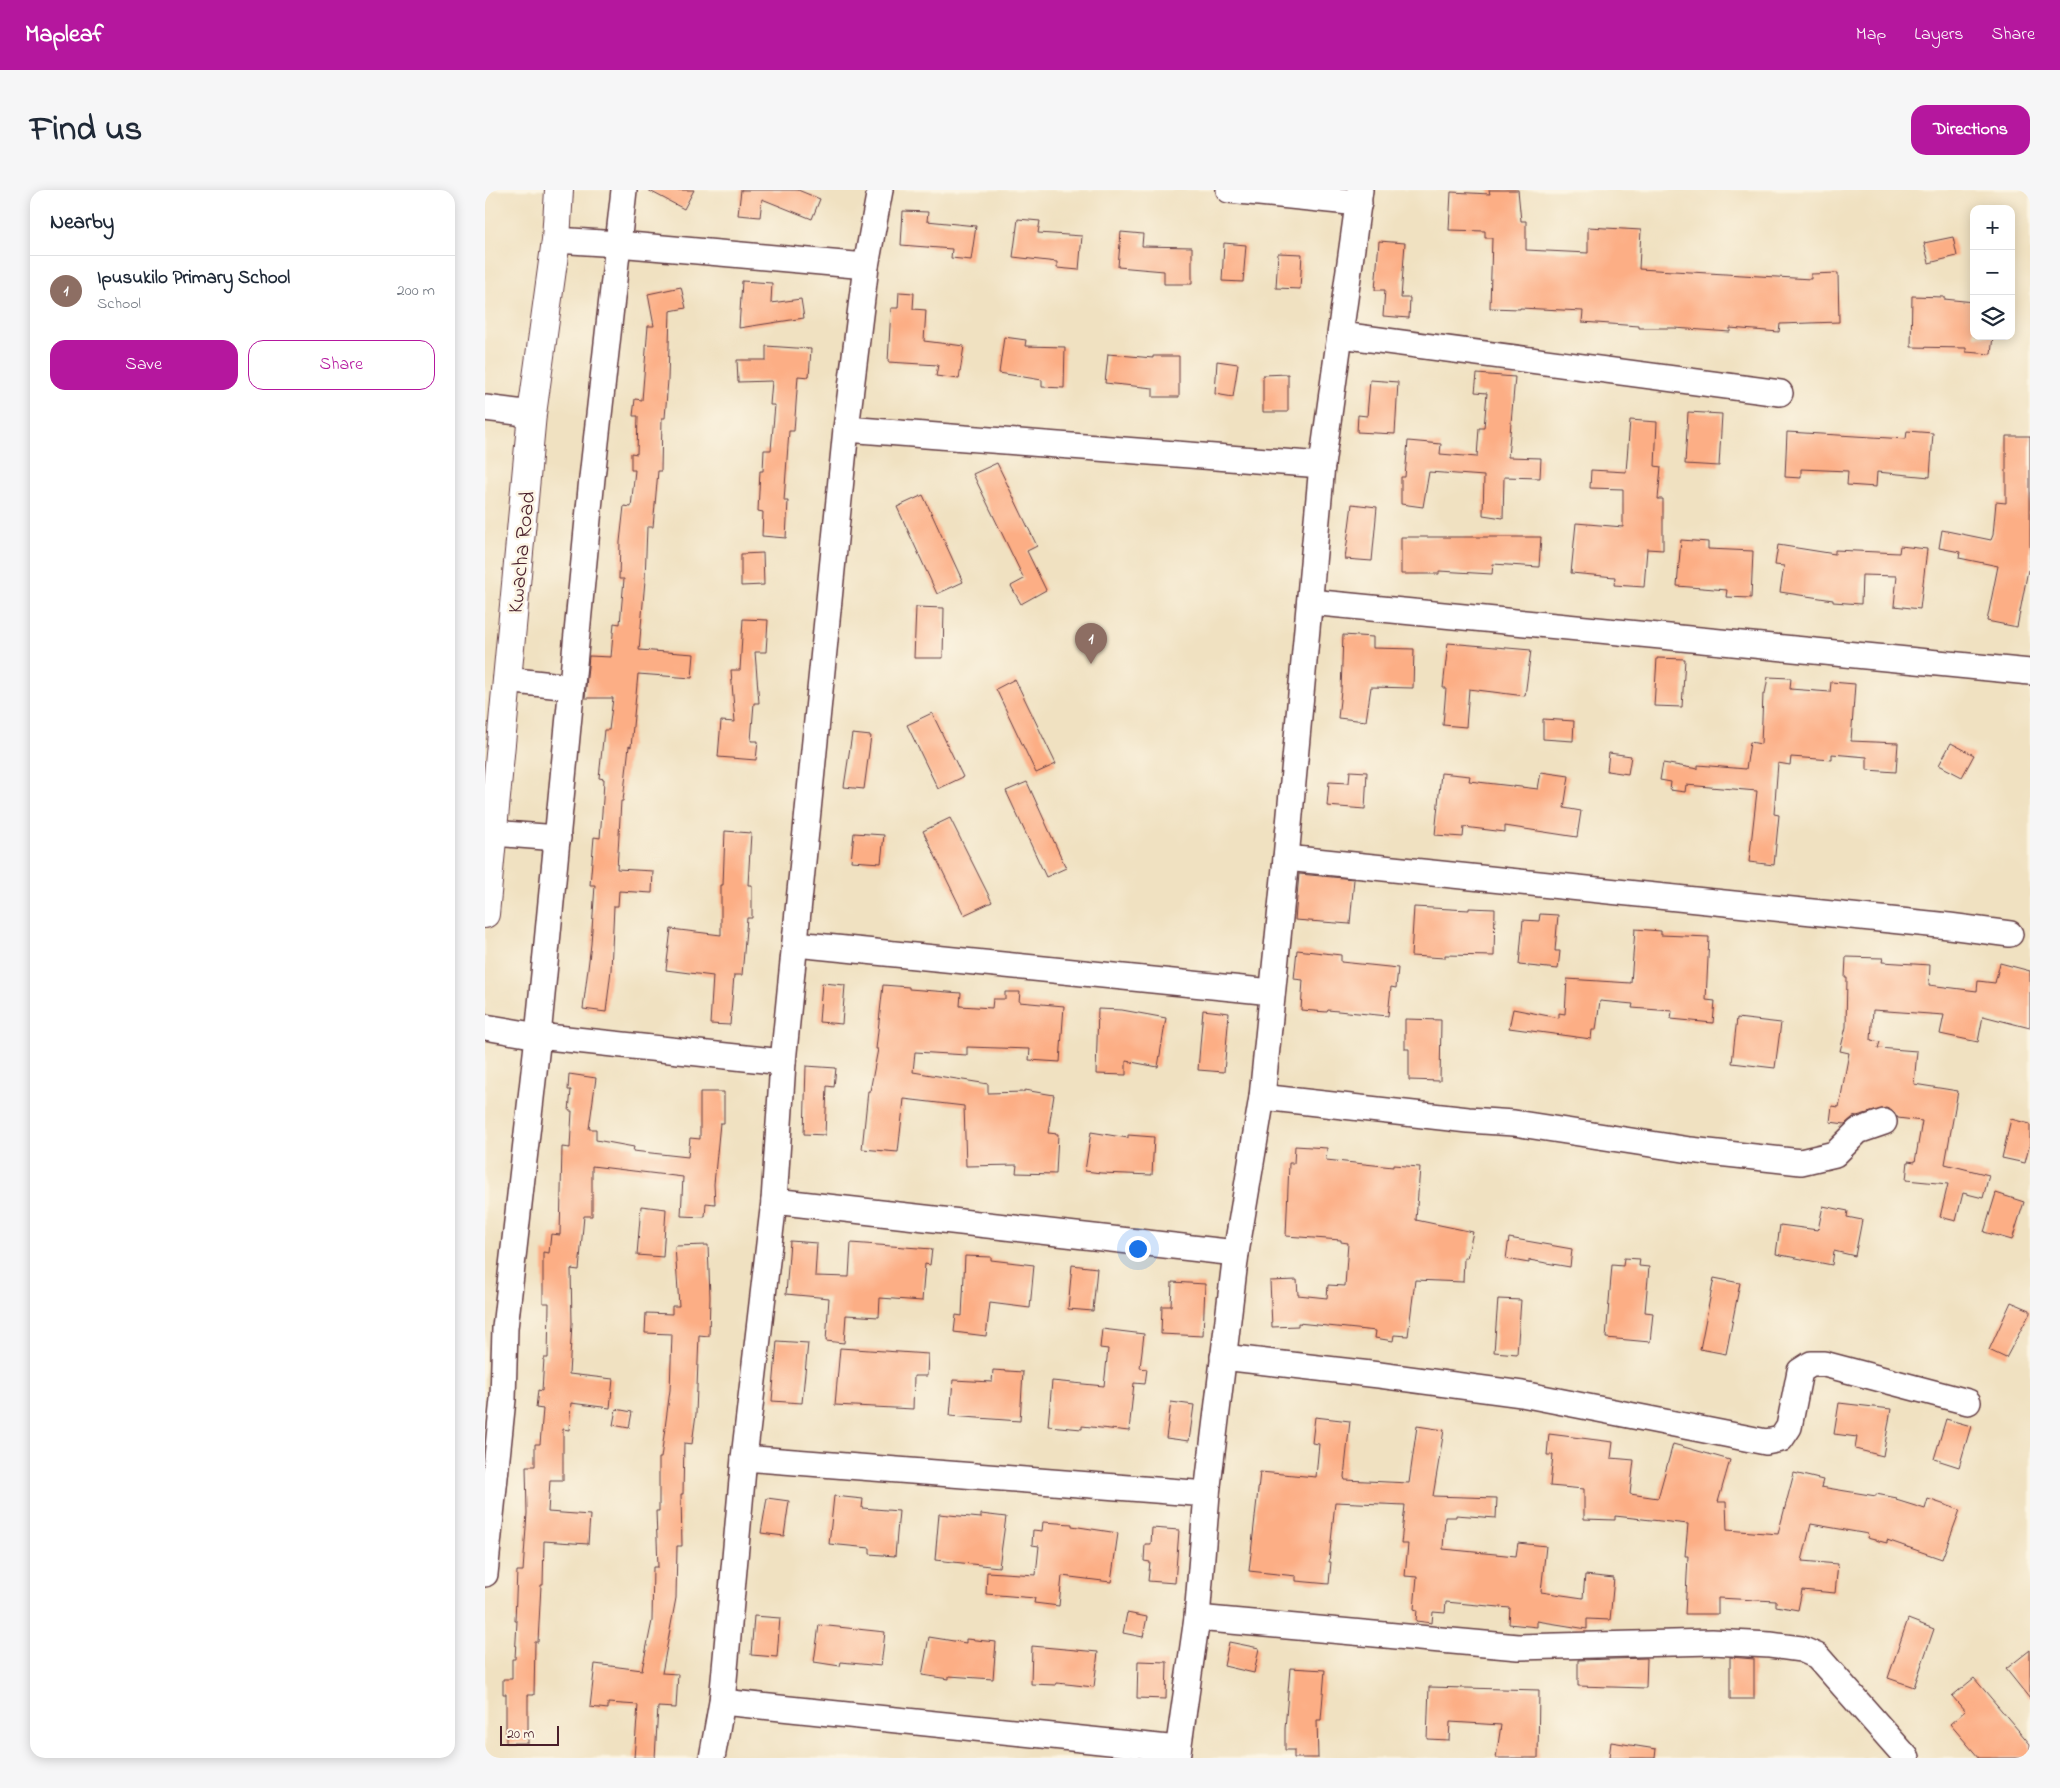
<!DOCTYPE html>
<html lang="en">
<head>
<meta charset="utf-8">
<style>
	:root { --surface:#fff; --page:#f6f6f7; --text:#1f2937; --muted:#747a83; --line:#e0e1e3; --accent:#b5179e }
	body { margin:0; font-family:"Indie Flower",sans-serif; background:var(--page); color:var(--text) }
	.controls { position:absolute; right:15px; top:15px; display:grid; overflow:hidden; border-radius:10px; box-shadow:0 2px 12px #0003 }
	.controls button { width:45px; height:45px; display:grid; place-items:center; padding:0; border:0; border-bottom:1px solid var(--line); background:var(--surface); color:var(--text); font:25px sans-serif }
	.scale { position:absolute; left:15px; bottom:12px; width:59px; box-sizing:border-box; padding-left:5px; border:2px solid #4a1f2b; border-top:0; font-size:14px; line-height:18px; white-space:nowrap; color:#4a1f2b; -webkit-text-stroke:4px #fcf5e5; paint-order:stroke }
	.you { position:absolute; left:652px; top:1058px; width:18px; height:18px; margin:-12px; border:4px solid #fff; border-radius:50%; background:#1a73e8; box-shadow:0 0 0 8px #1a73e833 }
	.badge { display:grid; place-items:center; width:32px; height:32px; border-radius:50%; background:var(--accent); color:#fff; font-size:16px; font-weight:700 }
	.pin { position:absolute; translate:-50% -41px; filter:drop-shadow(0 1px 2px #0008) }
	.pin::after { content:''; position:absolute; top:26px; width:18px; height:15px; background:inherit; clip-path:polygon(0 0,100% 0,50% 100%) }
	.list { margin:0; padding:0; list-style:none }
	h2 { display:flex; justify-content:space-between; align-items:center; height:65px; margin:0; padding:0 20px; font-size:21px }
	h2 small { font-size:16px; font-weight:400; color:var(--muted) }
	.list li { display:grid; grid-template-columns:32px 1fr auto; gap:15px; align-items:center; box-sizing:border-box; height:70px; padding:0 20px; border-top:1px solid var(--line) }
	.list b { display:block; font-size:19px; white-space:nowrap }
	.list p { margin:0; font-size:16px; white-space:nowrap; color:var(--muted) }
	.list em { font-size:16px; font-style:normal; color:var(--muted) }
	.actions { display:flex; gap:10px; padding:15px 20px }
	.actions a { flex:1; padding:11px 0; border:1px solid var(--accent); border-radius:15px; text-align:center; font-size:18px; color:var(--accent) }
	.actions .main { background:var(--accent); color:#fff }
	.icon { flex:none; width:28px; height:28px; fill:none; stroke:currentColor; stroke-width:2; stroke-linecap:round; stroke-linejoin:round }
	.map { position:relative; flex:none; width:1545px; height:1568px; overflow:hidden; border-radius:15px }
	header { display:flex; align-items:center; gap:30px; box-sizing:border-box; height:70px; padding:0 25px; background:var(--accent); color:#fff }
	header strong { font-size:24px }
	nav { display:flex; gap:28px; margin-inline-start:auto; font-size:18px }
	.intro { display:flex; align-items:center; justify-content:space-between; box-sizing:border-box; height:120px; padding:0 30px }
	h1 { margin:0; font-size:35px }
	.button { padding:12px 22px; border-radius:15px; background:var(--accent); color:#fff; font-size:18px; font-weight:700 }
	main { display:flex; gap:30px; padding:0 30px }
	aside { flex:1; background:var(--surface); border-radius:15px; box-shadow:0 2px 12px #0003 }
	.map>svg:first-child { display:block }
</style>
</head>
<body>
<header>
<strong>Mapleaf</strong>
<nav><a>Map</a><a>Layers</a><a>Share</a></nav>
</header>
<div class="intro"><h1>Find us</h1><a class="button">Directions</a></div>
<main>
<aside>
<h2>Nearby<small></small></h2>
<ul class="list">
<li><span class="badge" style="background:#8d6e63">1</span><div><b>Ipusukilo Primary School</b><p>School</p></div><em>200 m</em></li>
</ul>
<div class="actions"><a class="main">Save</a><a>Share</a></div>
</aside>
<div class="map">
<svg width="1545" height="1568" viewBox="0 0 1545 1568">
	<rect width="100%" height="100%" fill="#fcf5e5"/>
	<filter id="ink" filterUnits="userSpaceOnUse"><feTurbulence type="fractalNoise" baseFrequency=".02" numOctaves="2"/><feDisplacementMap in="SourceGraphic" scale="10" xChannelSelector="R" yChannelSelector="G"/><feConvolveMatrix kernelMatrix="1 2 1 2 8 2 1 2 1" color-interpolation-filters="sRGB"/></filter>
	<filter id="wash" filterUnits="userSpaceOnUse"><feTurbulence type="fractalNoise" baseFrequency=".0096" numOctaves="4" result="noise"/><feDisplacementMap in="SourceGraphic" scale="20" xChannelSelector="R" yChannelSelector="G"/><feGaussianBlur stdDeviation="1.12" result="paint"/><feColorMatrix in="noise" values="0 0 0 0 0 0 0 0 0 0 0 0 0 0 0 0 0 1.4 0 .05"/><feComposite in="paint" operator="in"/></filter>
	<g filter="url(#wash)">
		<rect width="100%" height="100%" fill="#f0e1c1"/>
		<g id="blocks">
			<g fill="#fcae85">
				<polygon points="163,0 209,0 199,19"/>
				<polygon points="256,0 313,0 335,9 327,29 277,9 275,27 253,25"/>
				<polygon points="1004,0 1033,0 1036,31 1041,31 1041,60 1103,63 1103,37 1156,40 1154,79 1326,89 1326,84 1353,83 1354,132 1295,134 1294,142 1245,138 1245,142 1189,138 1154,138 1154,136 1097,132 1098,121 1035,118 1035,119 1005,118 1007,48 1000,48 1000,41 964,40 966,2 1005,4"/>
				<polygon points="418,21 443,22 442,31 491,36 486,70 466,68 467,59 416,55"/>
				<polygon points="533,29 555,31 553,43 597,46 594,80 572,78 572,72 528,67"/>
				<polygon points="636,42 658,44 657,56 707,57 707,94 679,94 679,81 633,77"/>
				<polygon points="1468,47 1472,66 1444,73 1439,53"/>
				<polygon points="894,51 920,53 916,108 925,108 924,128 898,126 900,100 890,100"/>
				<polygon points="739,53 761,55 758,92 737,91"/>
				<polygon points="793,63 817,64 815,99 791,98"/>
				<polygon points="257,91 287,93 286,113 316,109 319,128 254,138"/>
				<polygon points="196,97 201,118 185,121 183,190 180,228 177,228 176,281 173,281 168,337 162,337 160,390 154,460 209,464 207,488 153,484 146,557 144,556 138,611 136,611 132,679 168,681 167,703 134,701 133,716 129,716 126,780 121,822 98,819 106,754 110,695 105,695 109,647 115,648 118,609 119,589 114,588 119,540 124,540 128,508 100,508 104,466 126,467 129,433 135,434 139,389 134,389 135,352 139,316 146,317 150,280 146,280 146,263 152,264 153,226 148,226 150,209 157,210 163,136 169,136 163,104"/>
				<polygon points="414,102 429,103 428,119 441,120 439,151 479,156 474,189 451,186 453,175 403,172 406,118 413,118"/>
				<polygon points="1427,106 1459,107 1459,109 1489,112 1489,146 1508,146 1506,164 1481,162 1481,158 1426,157"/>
				<polygon points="519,147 541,150 540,156 580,157 579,198 557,197 557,190 514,183"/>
				<polygon points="281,156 326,159 324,187 313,186 309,241 304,241 299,311 303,311 301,348 277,346 278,322 273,321 275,281 278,281 279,260 286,260 290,215 285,215 287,191 253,192 252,170 281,170"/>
				<polygon points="623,164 668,168 668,166 694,166 694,207 668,207 668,198 620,193"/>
				<polygon points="732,171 753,174 748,207 730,204"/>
				<polygon points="803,184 803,222 778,222 778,185"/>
				<polygon points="992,184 1030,187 1023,267 1056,268 1055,288 1019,287 1018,328 998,325 999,286 944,282 938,317 916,314 916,287 920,287 923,251 956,254 955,264 992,267 994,238 999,238 1002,203 990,202"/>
				<polygon points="885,190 913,192 910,244 872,242 873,225 882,226"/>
				<polygon points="1203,222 1237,224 1234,276 1200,274"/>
				<polygon points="1145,230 1172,232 1170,276 1176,277 1173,309 1178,309 1178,360 1162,359 1159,397 1129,395 1130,387 1086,383 1091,333 1138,337 1138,299 1105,298 1106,280 1141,282"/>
				<polygon points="1422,241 1448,243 1445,287 1392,282 1391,297 1362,295 1363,281 1316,279 1316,288 1300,287 1302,242 1421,249"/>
				<polygon points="1521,246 1545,246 1545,380 1543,380 1532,437 1502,431 1513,376 1474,368 1475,362 1454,358 1457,340 1506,350 1508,345 1511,312 1521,313"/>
				<polygon points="512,273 552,356 542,361 561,400 536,414 526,396 539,389 488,284"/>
				<polygon points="438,305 478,392 452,404 412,317"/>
				<polygon points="867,314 892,317 887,371 860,369"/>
				<polygon points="916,347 1056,347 1054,377 1008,374 1007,384 954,381 954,384 916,384"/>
				<polygon points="1196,350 1223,352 1223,359 1268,361 1266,408 1241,407 1242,400 1192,396"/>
				<polygon points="1293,355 1350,364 1350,360 1414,363 1415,356 1442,359 1435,419 1409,416 1412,386 1377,385 1376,414 1348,412 1348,410 1295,402 1299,376 1290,375"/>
				<polygon points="278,363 279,395 256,396 256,364"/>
				<polygon points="431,417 459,418 458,468 429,468"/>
				<polygon points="258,429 283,430 281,462 270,462 274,513 269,513 266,551 273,551 271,570 233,567 236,531 250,532 246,480 255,480"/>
				<polygon points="858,445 888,447 888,458 929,459 928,498 886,497 881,531 853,528 856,501"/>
				<polygon points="963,453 1046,460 1040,506 984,499 981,537 958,535 961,498 958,498"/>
				<polygon points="1172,468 1200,469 1197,517 1169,516"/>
				<polygon points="1283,487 1306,488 1305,499 1345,502 1346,492 1370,494 1366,551 1413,553 1411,582 1382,580 1382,567 1347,564 1347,570 1306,567 1305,575 1293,573 1289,624 1294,625 1289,675 1264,672 1272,601 1201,595 1200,602 1185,600 1186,592 1175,590 1178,573 1213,579 1213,575 1261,579 1265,552 1276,554 1278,504 1280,504"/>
				<polygon points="530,489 571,574 551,583 511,499"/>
				<polygon points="447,523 478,587 453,599 422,535"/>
				<polygon points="1058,529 1089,531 1088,551 1058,549"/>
				<polygon points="367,544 386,546 379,599 359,597"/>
				<polygon points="1466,553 1489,565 1477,587 1454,575"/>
				<polygon points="1124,563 1146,566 1143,584 1122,581"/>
				<polygon points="865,581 882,582 880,619 842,616 844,592 864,593"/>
				<polygon points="1056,582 1084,586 1079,618 1096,621 1092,647 1020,636 1020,642 979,637 978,647 950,645 956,583 985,586 984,591 1053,599"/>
				<polygon points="542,592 581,678 561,687 521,601"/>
				<polygon points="465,628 507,712 479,725 438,641"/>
				<polygon points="240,641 266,643 263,695 267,695 267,728 262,728 257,785 249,785 245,835 225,834 228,786 181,780 186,739 236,745 236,695 238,695"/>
				<polygon points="369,643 399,645 396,673 366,671"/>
				<polygon points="814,684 869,689 865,734 810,730"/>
				<polygon points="929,717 984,720 984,718 1010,719 1009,766 960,765 960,768 926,766"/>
				<polygon points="1055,724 1073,725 1070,761 1075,761 1073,779 1034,775 1038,730 1054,731"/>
				<polygon points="1150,739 1176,741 1176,745 1224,747 1221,810 1230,811 1228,833 1186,829 1187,821 1147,818 1148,814 1115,811 1111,840 1107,840 1106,849 1024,838 1028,819 1074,828 1074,823 1080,824 1082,789 1146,793"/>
				<polygon points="812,760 856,765 856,772 913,778 911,798 906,797 903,826 843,820 842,822 816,820 818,790 809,789"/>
				<polygon points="1361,767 1398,768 1397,772 1445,775 1444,795 1492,801 1493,791 1510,793 1515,773 1545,781 1545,838 1498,826 1493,852 1455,844 1459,825 1388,820 1386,850 1395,852 1393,858 1432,861 1429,894 1473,901 1460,974 1504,985 1498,1008 1478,1003 1471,1031 1455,1027 1463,994 1421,990 1423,971 1430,972 1437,931 1413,928 1409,922 1401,918 1368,927 1360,934 1345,932 1347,916 1354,917 1364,863 1355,861 1361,837 1362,788 1360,788"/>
				<polygon points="337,793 360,795 357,834 334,832"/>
				<polygon points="398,795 424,797 424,799 476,803 475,816 507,818 508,809 520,809 520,802 535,802 534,812 579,816 575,872 544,870 545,859 482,857 482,865 430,862 428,882 503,894 503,903 539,902 539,900 569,905 563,943 573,944 571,984 531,983 532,975 481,976 479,916 419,909 413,962 377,959 383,901 385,901 393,859 391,859"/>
				<polygon points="613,819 637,820 681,828 673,877 641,871 641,885 611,884"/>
				<polygon points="718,820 744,823 739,882 713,880"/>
				<polygon points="1252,828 1296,833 1290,878 1247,873"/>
				<polygon points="920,829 956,830 955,891 924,890 924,859 920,859"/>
				<polygon points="321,876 351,878 349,897 342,896 340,945 319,944"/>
				<polygon points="84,884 111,888 104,939 111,939 111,950 149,957 148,961 203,967 205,948 215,949 215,902 239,902 239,933 235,933 229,994 230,1014 221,1013 220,1027 196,1026 198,987 107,976 107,1026 99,1026 94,1080 86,1079 87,1133 84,1184 128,1189 125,1218 86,1213 84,1240 78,1239 78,1290 65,1290 63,1322 105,1325 103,1354 59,1351 58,1395 56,1395 53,1452 50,1452 49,1505 43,1505 43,1553 21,1553 21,1504 18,1504 18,1489 27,1489 27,1469 30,1469 32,1431 30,1431 32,1381 38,1381 42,1323 41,1276 50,1276 50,1254 55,1254 58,1219 51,1218 53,1200 57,1201 59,1168 63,1168 64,1113 58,1113 58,1062 64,1063 66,1044 75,1045 77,957 85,958 87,921 84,921 86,900 83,900"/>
				<polygon points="1526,929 1545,934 1545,953 1540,973 1517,968"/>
				<polygon points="606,942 643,948 643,945 669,947 667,985 616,983 600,981"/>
				<polygon points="810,956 842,958 841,970 908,977 908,975 935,977 931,1030 988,1042 982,1068 979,1068 978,1092 930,1090 923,1146 909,1145 908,1151 890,1148 891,1141 813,1133 813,1136 787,1137 785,1091 812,1090 813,1105 842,1108 843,1095 860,1096 863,1053 856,1052 856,1050 801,1046 804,973 809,973"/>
				<polygon points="1511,1003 1539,1012 1527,1050 1499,1042"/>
				<polygon points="156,1016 181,1019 178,1067 152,1065"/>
				<polygon points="1338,1016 1363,1021 1362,1027 1377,1030 1370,1066 1349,1061 1347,1075 1291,1064 1295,1035 1333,1040"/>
				<polygon points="1024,1048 1087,1059 1085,1077 1044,1070 1044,1073 1021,1069"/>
				<polygon points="305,1051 332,1053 330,1086 364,1087 366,1053 447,1059 445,1075 440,1074 437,1111 395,1108 394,1127 361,1125 359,1153 341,1151 344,1108 301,1104"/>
				<polygon points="223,1055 225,1107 224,1146 214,1145 211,1224 207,1254 199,1253 198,1304 196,1304 197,1356 192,1356 191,1408 177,1483 193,1484 191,1518 173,1517 170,1568 149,1568 153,1515 123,1513 123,1519 105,1517 110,1474 157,1480 167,1431 168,1377 173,1377 171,1321 174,1321 174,1268 176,1268 185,1200 187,1144 160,1143 161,1123 187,1124 187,1116 194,1116 190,1056"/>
				<polygon points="480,1066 506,1067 506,1070 549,1075 545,1118 505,1113 501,1146 469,1142 471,1125 477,1126"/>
				<polygon points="1139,1068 1155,1069 1154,1076 1164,1077 1160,1122 1168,1123 1165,1152 1121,1148 1127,1075 1138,1076"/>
				<polygon points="587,1075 612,1078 608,1121 583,1119"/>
				<polygon points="1229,1088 1255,1093 1241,1164 1215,1159"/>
				<polygon points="687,1092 720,1094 718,1146 676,1144 677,1116 686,1116"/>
				<polygon points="1013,1109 1036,1110 1032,1164 1009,1162"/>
				<polygon points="1526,1112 1545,1120 1545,1123 1521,1168 1504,1160"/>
				<polygon points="617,1139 659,1144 655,1178 662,1179 660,1194 649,1193 644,1241 597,1236 597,1239 563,1236 567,1191 619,1196 623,1159 615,1158"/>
				<polygon points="292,1151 323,1153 317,1213 287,1211"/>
				<polygon points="355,1158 443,1164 442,1186 429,1186 428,1219 350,1215"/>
				<polygon points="508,1180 538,1182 535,1231 465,1226 468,1190 507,1192"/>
				<polygon points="686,1212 709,1215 704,1251 681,1248"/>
				<polygon points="1354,1213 1406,1219 1398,1266 1370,1259 1372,1247 1349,1244"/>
				<polygon points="131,1219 147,1222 144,1238 128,1235"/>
				<polygon points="830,1227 865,1231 859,1287 860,1290 924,1293 932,1236 959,1240 948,1306 1012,1308 1011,1328 971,1325 971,1327 960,1327 958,1359 1031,1366 1033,1353 1061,1356 1056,1402 1098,1408 1100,1385 1129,1388 1125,1430 1102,1429 1102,1439 1052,1431 1052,1437 1024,1434 1025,1418 961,1412 960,1423 948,1422 947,1433 931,1431 932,1420 929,1419 932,1387 920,1386 923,1354 916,1354 920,1315 850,1312 844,1372 846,1372 844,1394 811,1391 811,1386 764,1381 775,1282 831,1287 834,1254 827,1253"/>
				<polygon points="1461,1229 1486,1236 1474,1277 1449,1269"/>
				<polygon points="1064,1244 1128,1252 1126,1268 1149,1270 1145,1304 1173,1308 1188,1254 1245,1270 1233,1312 1241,1312 1242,1340 1293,1344 1309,1283 1338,1290 1336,1297 1391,1306 1391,1304 1412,1308 1411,1310 1440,1319 1443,1309 1475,1320 1457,1369 1402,1350 1402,1353 1382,1348 1383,1344 1326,1334 1317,1371 1353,1374 1350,1403 1317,1400 1313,1420 1291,1416 1291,1411 1233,1408 1233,1424 1200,1424 1203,1366 1200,1366 1203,1334 1130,1326 1130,1330 1099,1329 1099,1299 1065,1296 1068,1265 1062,1265"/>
				<polygon points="349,1306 378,1309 377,1318 414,1321 410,1366 385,1364 385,1358 344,1354"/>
				<polygon points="282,1308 304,1311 299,1346 276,1343"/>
				<polygon points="454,1324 496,1328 496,1324 521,1327 514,1377 450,1370"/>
				<polygon points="558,1332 587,1334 587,1336 633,1343 626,1392 577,1386 574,1416 549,1413 550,1408 501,1404 502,1382 551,1385 554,1356 547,1355 548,1340 557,1341"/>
				<polygon points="667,1338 694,1340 690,1393 663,1391 665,1372 659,1371 660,1354 666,1354"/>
				<polygon points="642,1423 662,1427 658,1447 638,1443"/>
				<polygon points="269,1426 295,1428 292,1467 266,1465"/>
				<polygon points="1423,1429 1449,1439 1429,1497 1403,1488"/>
				<polygon points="334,1435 400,1442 396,1476 356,1472 355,1476 329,1472"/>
				<polygon points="444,1447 481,1453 481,1449 511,1452 508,1489 464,1486 464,1489 437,1485"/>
				<polygon points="744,1452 774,1458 769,1483 739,1476"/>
				<polygon points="547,1456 613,1462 609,1497 572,1493 571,1495 546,1494"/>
				<polygon points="1545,1460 1545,1509 1521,1479"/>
				<polygon points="1245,1467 1269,1469 1269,1509 1245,1509"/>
				<polygon points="1162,1468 1161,1498 1093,1496 1093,1470"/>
				<polygon points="653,1471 682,1472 681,1509 652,1508"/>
				<polygon points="805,1478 840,1480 836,1530 832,1530 833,1568 809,1568 809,1560 800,1560 800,1539"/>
				<polygon points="1489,1488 1545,1554 1545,1568 1494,1568 1465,1534 1480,1521 1467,1506"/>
				<polygon points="944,1497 1054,1500 1053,1568 1011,1568 1016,1535 965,1532 964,1550 942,1549"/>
				<polygon points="1126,1552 1171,1559 1170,1568 1124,1568"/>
			</g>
		</g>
	</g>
	<g filter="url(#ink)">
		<use href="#blocks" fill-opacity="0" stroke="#633c42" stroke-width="1"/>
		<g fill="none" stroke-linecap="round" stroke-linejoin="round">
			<defs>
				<g id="minor">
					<polyline points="744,0 874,13"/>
					<polyline points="71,50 133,54 381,76"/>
					<polyline points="856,145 1295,203"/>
					<polyline points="0,218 47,224"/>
					<polyline points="361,239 837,275"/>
					<polyline points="825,412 1545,482"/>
					<polyline points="21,490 86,497"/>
					<polyline points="7,643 73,648"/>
					<polyline points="801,668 1464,736 1525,744"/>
					<polyline points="311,754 787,802"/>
					<polyline points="0,837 53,846 298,872"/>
					<polyline points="777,907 983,930 1029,933 1205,960 1316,972 1350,964 1373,941 1399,932"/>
					<polyline points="289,1011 751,1063"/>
					<polyline points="738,1167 894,1185 1037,1204 1281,1252 1296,1249 1304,1237 1315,1181 1326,1174 1339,1174 1483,1212"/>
					<polyline points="259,1268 722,1304"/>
					<polyline points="0,1384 18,1209 20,1138 53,846 107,288 139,0"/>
					<polyline points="712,1428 1033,1457 1227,1452 1285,1455 1316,1459 1332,1466 1422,1568"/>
					<polyline points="237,1512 693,1559"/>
					<polyline points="227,1568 237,1512 259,1268 289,1011 298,872 361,239 381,76 395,0"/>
					<polyline points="692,1568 712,1428 722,1304 751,1063 777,907 801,668 837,275 875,0"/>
				</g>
				<polyline id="major" points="0,724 47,224 71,50 74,0"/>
			</defs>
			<use href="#minor" stroke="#633c42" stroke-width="28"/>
			<use href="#major" stroke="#633c42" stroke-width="30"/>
			<use href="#minor" stroke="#fff" stroke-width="25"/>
			<use href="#major" stroke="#fff" stroke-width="28"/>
		</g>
	</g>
	<g text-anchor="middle" stroke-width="5" stroke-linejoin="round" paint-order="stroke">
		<g font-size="22" fill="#4a1f2b" stroke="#fcf5e5">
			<text transform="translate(35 362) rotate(-84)" y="8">Kwacha Road</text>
		</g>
	</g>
</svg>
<div class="controls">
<button>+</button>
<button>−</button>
<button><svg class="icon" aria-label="layers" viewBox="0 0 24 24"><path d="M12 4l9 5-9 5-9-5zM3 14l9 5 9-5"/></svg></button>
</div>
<div class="scale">20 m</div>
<div class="you"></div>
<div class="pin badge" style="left:606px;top:474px;background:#8d6e63">1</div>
</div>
</main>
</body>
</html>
